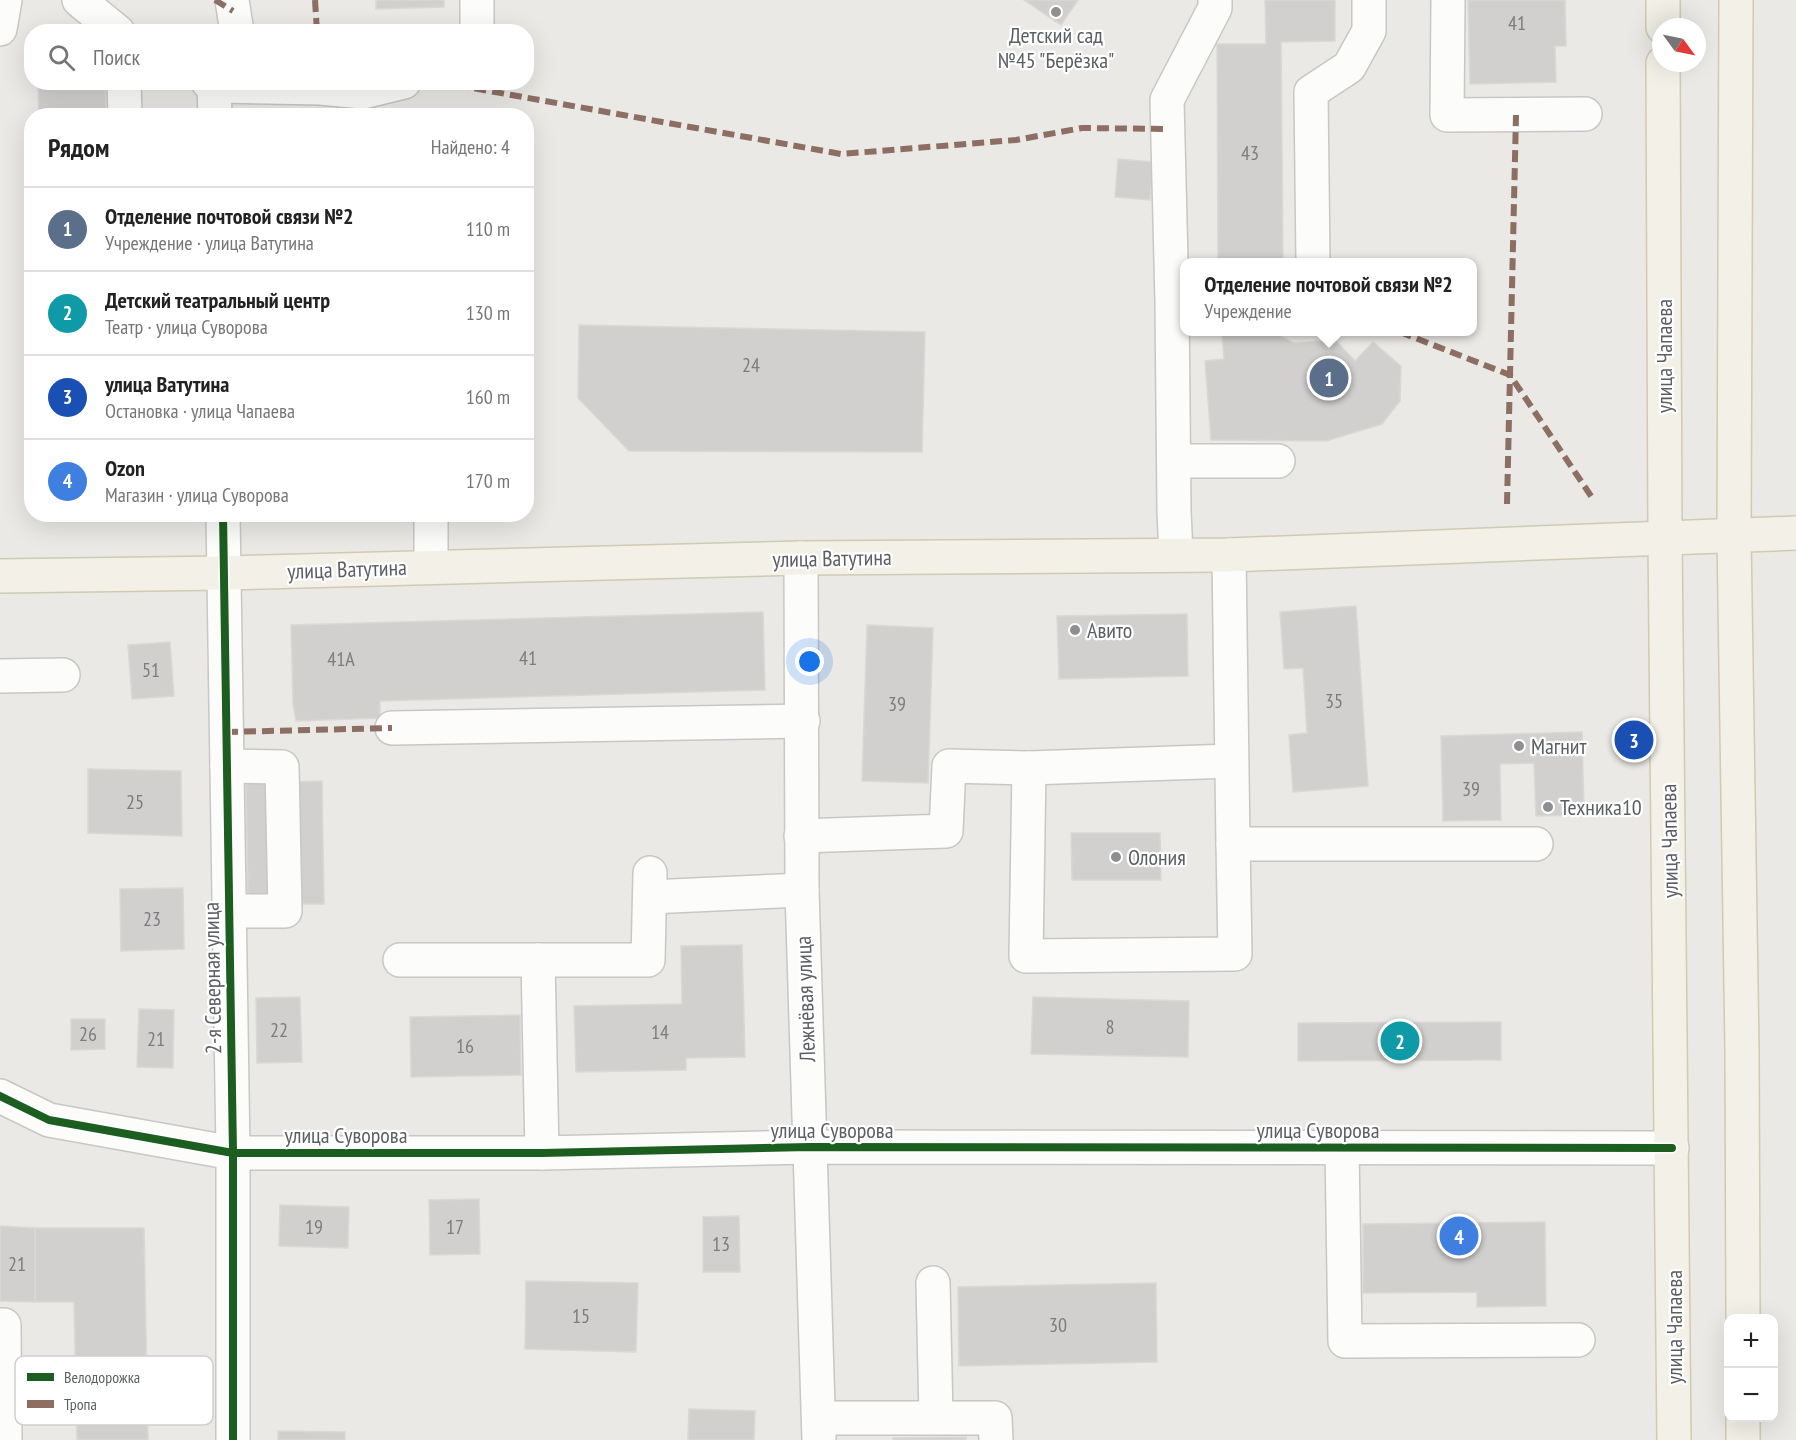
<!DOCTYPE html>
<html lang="ru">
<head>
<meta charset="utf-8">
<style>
	:root { --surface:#fff; --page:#f6f6f6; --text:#222; --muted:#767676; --line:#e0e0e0; --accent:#d93025 }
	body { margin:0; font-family:"PT Sans Narrow",sans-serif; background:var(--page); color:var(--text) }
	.controls { position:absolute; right:18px; bottom:18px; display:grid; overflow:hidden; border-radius:12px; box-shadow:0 6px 24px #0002 }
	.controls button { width:54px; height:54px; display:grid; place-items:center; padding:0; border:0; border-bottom:2px solid var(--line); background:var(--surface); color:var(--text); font:30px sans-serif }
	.compass { position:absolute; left:1652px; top:18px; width:54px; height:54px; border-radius:50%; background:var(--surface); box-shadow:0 6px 24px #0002; rotate:123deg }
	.you { position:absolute; left:810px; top:662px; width:21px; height:21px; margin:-15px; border:4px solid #fff; border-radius:50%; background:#1a73e8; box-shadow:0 0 0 9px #1a73e833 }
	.badge { display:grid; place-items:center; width:39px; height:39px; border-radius:50%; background:var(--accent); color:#fff; font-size:20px; font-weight:700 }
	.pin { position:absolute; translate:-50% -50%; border:3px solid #fff; box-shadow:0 2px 6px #0006 }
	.popup { position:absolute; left:1180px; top:258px; width:297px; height:78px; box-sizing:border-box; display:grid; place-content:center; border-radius:12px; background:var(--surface); filter:drop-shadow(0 2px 4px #0005); font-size:20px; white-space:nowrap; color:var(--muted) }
	.popup b { font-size:22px; color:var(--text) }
	.popup::after { content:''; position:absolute; left:50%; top:100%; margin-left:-12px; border:12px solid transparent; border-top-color:var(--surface) }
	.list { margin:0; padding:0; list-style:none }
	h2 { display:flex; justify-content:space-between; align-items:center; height:78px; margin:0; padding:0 24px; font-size:26px }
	h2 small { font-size:20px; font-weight:400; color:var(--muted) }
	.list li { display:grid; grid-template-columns:39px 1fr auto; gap:18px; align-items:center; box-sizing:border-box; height:84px; padding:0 24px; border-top:2px solid var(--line) }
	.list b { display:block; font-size:22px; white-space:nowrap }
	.list p { margin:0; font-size:20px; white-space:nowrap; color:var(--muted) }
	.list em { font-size:20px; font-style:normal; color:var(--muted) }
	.icon { flex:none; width:33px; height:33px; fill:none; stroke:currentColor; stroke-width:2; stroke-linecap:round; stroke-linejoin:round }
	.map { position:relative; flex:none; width:1796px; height:1440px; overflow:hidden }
	.search { position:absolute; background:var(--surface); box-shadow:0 6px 24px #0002; left:24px; top:24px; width:510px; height:66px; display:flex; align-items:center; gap:15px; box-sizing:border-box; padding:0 21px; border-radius:24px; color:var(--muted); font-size:22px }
	.panel { position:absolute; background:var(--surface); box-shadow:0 6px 24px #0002; left:24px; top:108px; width:510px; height:414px; border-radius:24px }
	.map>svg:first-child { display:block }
</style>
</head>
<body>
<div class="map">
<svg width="1796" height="1440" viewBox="0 0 1796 1440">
	<rect width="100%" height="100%" fill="#eae9e5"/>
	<g fill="#d1d0ce" stroke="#dad8d4" stroke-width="1.5">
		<polygon points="376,0 444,0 444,7 376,9"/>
		<polygon points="1024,0 1078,0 1061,25"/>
		<polygon points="1265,0 1335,0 1335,41 1281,42 1283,262 1218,262 1217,44 1266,44"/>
		<polygon points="1468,0 1565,0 1566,46 1555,46 1556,82 1470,84"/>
		<polygon points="38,82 105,82 106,116 39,116"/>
		<polygon points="344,109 344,116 278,116 278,110"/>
		<polygon points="1118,159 1153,162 1150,200 1115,197"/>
		<polygon points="579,325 925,332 922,452 629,451 578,398"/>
		<polygon points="1272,332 1294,343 1335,340 1355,361 1373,342 1401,366 1400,401 1382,424 1326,441 1211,440 1205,361 1224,359 1222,335"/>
		<polygon points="1356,606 1368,786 1293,792 1289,735 1307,733 1303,668 1284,669 1280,612"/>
		<polygon points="763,612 765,690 380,701 380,718 296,721 293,704 291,625"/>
		<polygon points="1187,614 1188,676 1059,679 1057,616"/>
		<polygon points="867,625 933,628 928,783 862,781"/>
		<polygon points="170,642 174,696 132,699 128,645"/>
		<polygon points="1582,732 1584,815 1536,816 1534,763 1500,764 1501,820 1443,821 1441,736"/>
		<polygon points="88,769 181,771 182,836 88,833"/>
		<polygon points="322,781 324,904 295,904 293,782"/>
		<polygon points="276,782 277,905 248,905 246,783"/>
		<polygon points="1071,833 1160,833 1161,880 1072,880"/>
		<polygon points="183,888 184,949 121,951 120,889"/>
		<polygon points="742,945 745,1057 686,1058 686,1070 576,1072 574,1006 682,1004 681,946"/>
		<polygon points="300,997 302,1062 257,1063 256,998"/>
		<polygon points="1033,997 1189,1001 1188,1057 1031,1054"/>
		<polygon points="139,1009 174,1010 173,1068 137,1067"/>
		<polygon points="520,1015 521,1075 411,1077 410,1017"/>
		<polygon points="71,1019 105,1019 105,1049 71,1050"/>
		<polygon points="1501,1022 1501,1060 1298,1061 1298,1023"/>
		<polygon points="479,1199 480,1254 430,1255 429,1200"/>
		<polygon points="280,1205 349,1207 348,1248 279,1246"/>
		<polygon points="739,1216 740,1272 703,1272 703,1217"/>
		<polygon points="1545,1222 1546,1306 1477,1307 1477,1292 1363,1293 1363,1224"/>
		<polygon points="0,1226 35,1228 35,1302 0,1301"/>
		<polygon points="35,1228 144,1228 148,1440 77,1440 74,1302 35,1302"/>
		<polygon points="526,1281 638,1283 636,1352 525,1349"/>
		<polygon points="1156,1283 1157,1362 959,1366 958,1287"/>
		<polygon points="689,1409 755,1411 754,1440 688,1440"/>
		<polygon points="278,1431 345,1432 345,1440 278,1440"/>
		<polygon points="966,1437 966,1440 893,1440 893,1438"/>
	</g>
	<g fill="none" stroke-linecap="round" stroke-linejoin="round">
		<defs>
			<g id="minor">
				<polyline points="79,0 118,32"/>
				<polyline points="232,0 237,32"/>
				<polyline points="477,0 477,32"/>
				<polyline points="1448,0 1447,115 1585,114"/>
				<polyline points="0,29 5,0"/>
				<polyline points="124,82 125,116"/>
				<polyline points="208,82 214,86 320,88 363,92 404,82"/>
				<polyline points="214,86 215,116"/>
				<polyline points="1313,262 1311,92 1349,67 1369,31 1369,0"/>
				<polyline points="1174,461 1278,461"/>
				<polyline points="223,514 233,1153 233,1440"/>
				<polyline points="1176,555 1174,511 1172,302 1167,100 1215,8 1215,0"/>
				<polyline points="1229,555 1233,844 1536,844"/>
				<polyline points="801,558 802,890 819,1440"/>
				<polyline points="431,566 431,514"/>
				<polyline points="0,676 63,675"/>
				<polyline points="392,728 803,721"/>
				<polyline points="1231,761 1029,768 1026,956 1235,954 1233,844"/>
				<polyline points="227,766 282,767 285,911 229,911"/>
				<polyline points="801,836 946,831 949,766 1029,768"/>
				<polyline points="650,897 802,890"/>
				<polyline points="400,960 648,960 650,873"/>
				<polyline points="538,960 542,1153"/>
				<polyline points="0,1096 49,1120 233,1153 542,1153 809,1147 1672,1148"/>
				<polyline points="1342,1148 1345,1341 1578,1340"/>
				<polyline points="933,1283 936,1417"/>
				<polyline points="0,1325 4,1325 5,1440"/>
				<polyline points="819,1418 995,1418 996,1440"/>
			</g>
			<g id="major">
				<polyline points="1663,0 1663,27"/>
				<polyline points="1736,0 1734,536 1742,1050 1743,1318"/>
				<polyline points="1663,63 1665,537 1674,1440"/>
				<polyline points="0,576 223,573 801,558 1229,555 1796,533"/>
				<polyline points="1743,1418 1743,1440"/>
			</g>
		</defs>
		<use href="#minor" stroke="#c7c7c7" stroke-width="36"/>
		<use href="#major" stroke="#d2c9b3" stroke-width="36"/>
		<use href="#minor" stroke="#fcfcfb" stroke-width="33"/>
		<use href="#major" stroke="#f2f0e7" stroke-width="33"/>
		<g stroke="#8d6e63" stroke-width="6" stroke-dasharray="12 6" stroke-linecap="butt">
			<polyline points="215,0 233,11"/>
			<polyline points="315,0 317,32"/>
			<polyline points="320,82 320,88"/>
			<polyline points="439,82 841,154 1016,140 1082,128 1167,129"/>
			<polyline points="1400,332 1510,375 1593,499"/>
			<polyline points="1507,504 1516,115"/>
			<polyline points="226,732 392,728"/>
		</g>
		<defs>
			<g id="cycleway">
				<polyline points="223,514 233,1153 233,1440"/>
				<polyline points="0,1096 49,1120 233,1153 542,1153 809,1147 1672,1148"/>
			</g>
		</defs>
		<use href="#cycleway" stroke="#fff" stroke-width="11"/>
		<use href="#cycleway" stroke="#1b5e20" stroke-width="8"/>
	</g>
	<g fill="#8d8f90" stroke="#fff" stroke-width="2">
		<circle cx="1056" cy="12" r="6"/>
		<circle cx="1075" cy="630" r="6"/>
		<circle cx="1519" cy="746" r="6"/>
		<circle cx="1548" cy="807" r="6"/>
		<circle cx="1116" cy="857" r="6"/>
	</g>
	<g text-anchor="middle" stroke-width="4.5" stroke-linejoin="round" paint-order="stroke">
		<g font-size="20" fill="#7a7c7f">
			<text x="1517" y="30">41</text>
			<text x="1250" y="160">43</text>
			<text x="751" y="372">24</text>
			<text x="528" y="665">41</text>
			<text x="341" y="666">41А</text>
			<text x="151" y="677">51</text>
			<text x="1334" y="708">35</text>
			<text x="897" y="711">39</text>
			<text x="1471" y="796">39</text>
			<text x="135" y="809">25</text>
			<text x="152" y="926">23</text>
			<text x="1110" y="1034">8</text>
			<text x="279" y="1037">22</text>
			<text x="660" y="1039">14</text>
			<text x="88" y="1041">26</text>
			<text x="156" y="1046">21</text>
			<text x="465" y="1053">16</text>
			<text x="314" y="1234">19</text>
			<text x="455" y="1234">17</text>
			<text x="721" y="1251">13</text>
			<text x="17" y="1271">21</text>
			<text x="581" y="1323">15</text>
			<text x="1058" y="1332">30</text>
		</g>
		<g font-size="22" fill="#5b5e63" stroke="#fff" text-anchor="start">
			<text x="1056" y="43" text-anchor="middle">Детский сад<tspan x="1056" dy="25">№45 "Берёзка"</tspan></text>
			<text x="1087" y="638">Авито</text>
			<text x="1531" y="754">Магнит</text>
			<text x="1560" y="815">Техника10</text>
			<text x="1128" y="865">Олония</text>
		</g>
		<g font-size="22" fill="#5b5e63" stroke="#fff">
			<text transform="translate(1664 356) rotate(-90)" y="8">улица Чапаева</text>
			<text transform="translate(832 558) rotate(-1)" y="8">улица Ватутина</text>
			<text transform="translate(347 569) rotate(-2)" y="8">улица Ватутина</text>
			<text transform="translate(1669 841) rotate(-91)" y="8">улица Чапаева</text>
			<text transform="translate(212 978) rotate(-91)" y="8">2-я Северная улица</text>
			<text transform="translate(805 999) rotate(-92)" y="8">Лежнёвая улица</text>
			<text x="832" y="1138">улица Суворова</text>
			<text x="1318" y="1138">улица Суворова</text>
			<text x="346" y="1143">улица Суворова</text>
			<text transform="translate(1674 1327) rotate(-90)" y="8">улица Чапаева</text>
		</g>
	</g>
	<rect x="15" y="1356" width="198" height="69" rx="9" fill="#fff" stroke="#cecfd0" stroke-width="1.5"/>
	<rect x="27" y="1373" width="27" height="8" fill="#1b5e20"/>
	<rect x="27" y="1400" width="27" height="8" fill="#8d6e63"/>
	<g font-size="16" fill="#5b5e63">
		<text x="64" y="1383">Велодорожка</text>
		<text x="64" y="1410">Тропа</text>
	</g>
</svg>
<div class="controls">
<button>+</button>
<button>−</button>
</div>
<svg class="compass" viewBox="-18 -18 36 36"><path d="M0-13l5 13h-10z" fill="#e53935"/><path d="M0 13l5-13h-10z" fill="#767676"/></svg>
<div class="you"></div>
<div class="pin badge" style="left:1329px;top:378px;background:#5c6f8a">1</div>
<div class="popup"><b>Отделение почтовой связи №2</b>Учреждение</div>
<div class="pin badge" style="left:1400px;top:1041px;background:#0f9aa8">2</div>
<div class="pin badge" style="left:1634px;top:740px;background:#1a4fb4">3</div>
<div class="pin badge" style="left:1459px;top:1236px;background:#3f7fe0">4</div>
<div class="search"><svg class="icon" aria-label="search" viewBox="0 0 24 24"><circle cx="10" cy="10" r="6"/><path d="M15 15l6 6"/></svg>Поиск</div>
<section class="panel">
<h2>Рядом<small>Найдено: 4</small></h2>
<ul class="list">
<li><span class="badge" style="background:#5c6f8a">1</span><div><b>Отделение почтовой связи №2</b><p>Учреждение · улица Ватутина</p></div><em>110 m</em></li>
<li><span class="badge" style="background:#0f9aa8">2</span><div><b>Детский театральный центр</b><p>Театр · улица Суворова</p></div><em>130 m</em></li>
<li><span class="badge" style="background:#1a4fb4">3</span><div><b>улица Ватутина</b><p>Остановка · улица Чапаева</p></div><em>160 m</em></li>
<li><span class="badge" style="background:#3f7fe0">4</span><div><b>Ozon</b><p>Магазин · улица Суворова</p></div><em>170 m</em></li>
</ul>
</section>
</div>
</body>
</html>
